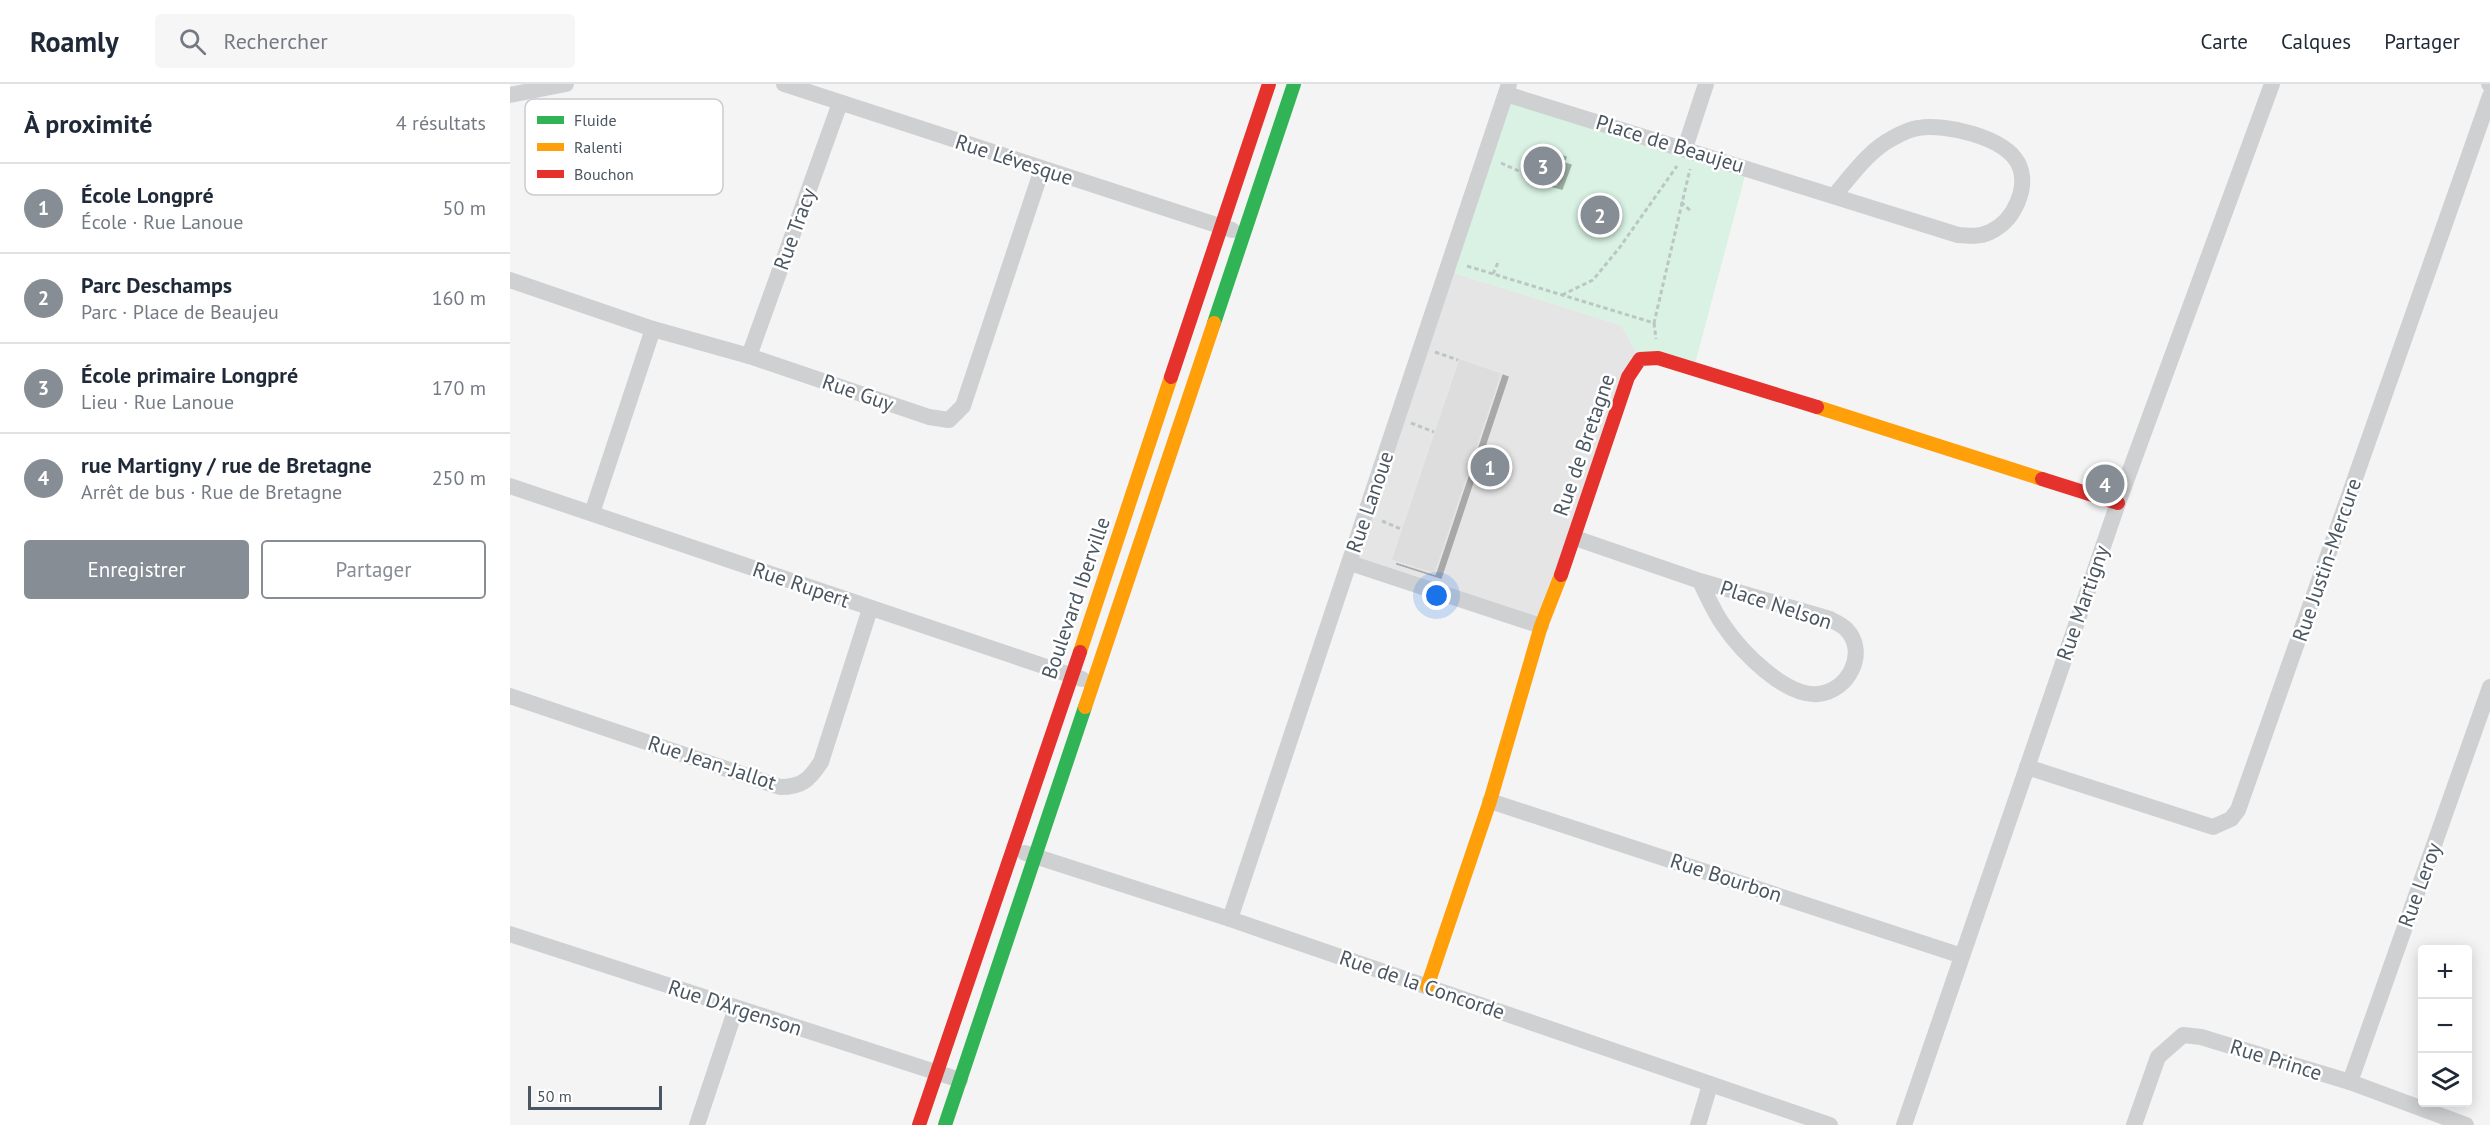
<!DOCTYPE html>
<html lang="fr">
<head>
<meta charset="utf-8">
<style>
	:root { --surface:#fff; --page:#f6f6f7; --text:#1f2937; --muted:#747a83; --line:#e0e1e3; --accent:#868d94 }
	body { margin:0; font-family:"PT Sans",sans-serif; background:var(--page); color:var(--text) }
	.controls { position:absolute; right:18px; bottom:18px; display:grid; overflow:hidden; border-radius:6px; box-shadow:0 3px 15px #0003 }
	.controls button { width:54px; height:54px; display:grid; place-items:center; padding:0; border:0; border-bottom:2px solid var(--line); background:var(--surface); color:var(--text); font:30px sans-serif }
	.scale { position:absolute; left:18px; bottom:15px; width:134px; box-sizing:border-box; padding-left:6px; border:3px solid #4a5661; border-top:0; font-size:16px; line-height:21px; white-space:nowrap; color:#4a5661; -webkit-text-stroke:4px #fff; paint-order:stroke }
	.you { position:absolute; left:927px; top:512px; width:21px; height:21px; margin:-15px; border:4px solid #fff; border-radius:50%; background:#1a73e8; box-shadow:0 0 0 9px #1a73e833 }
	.badge { display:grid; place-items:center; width:39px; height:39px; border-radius:50%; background:var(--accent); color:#fff; font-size:20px; font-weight:700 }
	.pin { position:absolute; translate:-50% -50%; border:3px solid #fff; box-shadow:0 2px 6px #0006 }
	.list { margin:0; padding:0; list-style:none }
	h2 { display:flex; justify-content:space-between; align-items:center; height:78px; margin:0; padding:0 24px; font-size:26px }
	h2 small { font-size:20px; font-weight:400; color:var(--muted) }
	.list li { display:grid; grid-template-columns:39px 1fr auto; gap:18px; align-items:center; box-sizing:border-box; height:90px; padding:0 24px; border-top:2px solid var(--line) }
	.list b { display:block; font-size:22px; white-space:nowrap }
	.list p { margin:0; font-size:20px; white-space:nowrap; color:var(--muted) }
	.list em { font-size:20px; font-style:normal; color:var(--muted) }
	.actions { display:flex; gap:12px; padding:18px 24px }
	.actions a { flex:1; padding:14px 0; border:2px solid var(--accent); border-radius:6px; text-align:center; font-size:21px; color:var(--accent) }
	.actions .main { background:var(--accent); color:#fff }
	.icon { flex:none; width:33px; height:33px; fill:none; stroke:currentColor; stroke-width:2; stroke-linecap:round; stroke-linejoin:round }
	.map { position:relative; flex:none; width:1980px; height:1041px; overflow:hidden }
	header { display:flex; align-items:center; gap:36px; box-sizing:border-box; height:84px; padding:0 30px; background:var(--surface); border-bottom:2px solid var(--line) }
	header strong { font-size:28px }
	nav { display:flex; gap:33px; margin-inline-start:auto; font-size:21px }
	.search { width:420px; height:54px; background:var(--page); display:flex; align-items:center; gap:15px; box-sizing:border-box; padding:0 21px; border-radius:6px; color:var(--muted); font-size:22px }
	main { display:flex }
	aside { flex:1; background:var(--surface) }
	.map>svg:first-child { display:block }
</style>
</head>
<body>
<header>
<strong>Roamly</strong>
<div class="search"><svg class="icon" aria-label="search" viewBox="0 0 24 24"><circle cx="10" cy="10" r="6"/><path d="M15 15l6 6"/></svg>Rechercher</div>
<nav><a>Carte</a><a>Calques</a><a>Partager</a></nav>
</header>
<main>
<aside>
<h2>À proximité<small>4 résultats</small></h2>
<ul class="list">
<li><span class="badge">1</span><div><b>École Longpré</b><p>École · Rue Lanoue</p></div><em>50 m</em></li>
<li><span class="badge">2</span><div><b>Parc Deschamps</b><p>Parc · Place de Beaujeu</p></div><em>160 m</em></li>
<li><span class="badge">3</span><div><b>École primaire Longpré</b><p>Lieu · Rue Lanoue</p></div><em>170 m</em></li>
<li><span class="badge">4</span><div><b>rue Martigny / rue de Bretagne</b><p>Arrêt de bus · Rue de Bretagne</p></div><em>250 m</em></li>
</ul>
<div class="actions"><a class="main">Enregistrer</a><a>Partager</a></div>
</aside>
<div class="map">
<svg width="1980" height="1041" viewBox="0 0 1980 1041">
	<defs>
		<filter id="shadow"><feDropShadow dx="6" dy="4" stdDeviation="0" flood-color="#0004"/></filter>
	</defs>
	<rect width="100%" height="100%" fill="#f4f4f4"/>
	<polygon fill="#e6e5e6" points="938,187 1111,241 1130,275 1031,542 840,479"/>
	<polygon fill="#d9f2e3" points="996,10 1237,84 1184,284 1130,275 1111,241 938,187"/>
	<g fill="#ddddde" stroke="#e5e6e7" stroke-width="1.5" filter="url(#shadow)">
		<polygon points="1035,65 1050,69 1048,75 1055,77 1046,101 1010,91 1017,66 1033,70"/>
		<polygon points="949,274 992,289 925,490 881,476"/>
	</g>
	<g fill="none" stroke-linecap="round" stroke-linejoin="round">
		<g stroke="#bcc7c4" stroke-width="3" stroke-dasharray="4.5 3" stroke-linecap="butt">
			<polyline points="991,79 1011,88"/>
			<polyline points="1171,118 1182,128"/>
			<polyline points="957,182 1144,239 1180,85"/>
			<polyline points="983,190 989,176"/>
			<polyline points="1052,211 1083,196 1110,163 1167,82"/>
			<polyline points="1144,239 1146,255"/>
			<polyline points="925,268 948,276"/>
			<polyline points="901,339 924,348"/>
			<polyline points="872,437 891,445"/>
		</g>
		<g stroke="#ced0d2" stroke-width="16">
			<polyline points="274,0 722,146"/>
			<polyline points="1979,0 1980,1"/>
			<path d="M996,10L1448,151C1459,152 1470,153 1480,148C1504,137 1520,103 1508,79C1494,53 1435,39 1408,44C1400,45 1390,50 1383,54C1359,66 1341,92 1324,112"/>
			<polyline points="0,11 56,0"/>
			<polyline points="1175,64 1196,0"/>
			<polyline points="0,196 143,245 239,272 419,333 439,336 453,322 532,85"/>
			<polyline points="239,272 330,19"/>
			<polyline points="0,402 572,595"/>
			<polyline points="82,429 143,245"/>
			<path d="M1065,454L1190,497L1320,535C1325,538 1332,541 1336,545C1359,568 1338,608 1308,610C1275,613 1231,567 1214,542C1204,528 1197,512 1190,497"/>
			<polyline points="840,479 1031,542"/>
			<path d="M0,612L270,703C292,703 299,696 311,678L360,525"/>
			<polyline points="1517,683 1703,743 1721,735 1728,726 1980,12"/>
			<polyline points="980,717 1452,872"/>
			<polyline points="515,769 720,835 1320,1041"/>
			<polyline points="720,835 999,0"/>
			<polyline points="0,850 450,996"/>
			<polyline points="1840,998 1980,603"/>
			<polyline points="187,1041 226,924"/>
			<polyline points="1188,1041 1200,1001"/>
			<polyline points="1394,1041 1608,419 1762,0"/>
			<polyline points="1624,1041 1648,973 1673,951 1691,953 1840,998 1956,1041"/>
		</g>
		<g stroke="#30b455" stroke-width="14">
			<polyline points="704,239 784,0"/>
			<polyline points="435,1041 575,623"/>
		</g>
		<g stroke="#ff9f0a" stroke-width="14">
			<polyline points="1307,323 1532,395"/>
			<polyline points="570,568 661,293"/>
			<polyline points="575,623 704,239"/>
			<polyline points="917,903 980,717 1031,542 1051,491"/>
		</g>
		<g stroke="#e5322d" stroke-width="14">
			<polyline points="661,293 759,0"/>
			<polyline points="1532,395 1608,419"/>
			<polyline points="1051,491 1118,293 1130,275 1148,274 1307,323"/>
			<polyline points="409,1041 570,568"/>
		</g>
	</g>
	<g text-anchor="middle" stroke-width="5" stroke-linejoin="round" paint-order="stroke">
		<g font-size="21" fill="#4a5661" stroke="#fff">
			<text transform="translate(1160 60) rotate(17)" y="7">Place de Beaujeu</text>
			<text transform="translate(504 76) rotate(18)" y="7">Rue Lévesque</text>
			<text transform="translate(285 145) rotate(-70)" y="7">Rue Tracy</text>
			<text transform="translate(348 309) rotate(19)" y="7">Rue Guy</text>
			<text transform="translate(1074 361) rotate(-71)" y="7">Rue de Bretagne</text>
			<text transform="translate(860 418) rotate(-71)" y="7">Rue Lanoue</text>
			<text transform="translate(1817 476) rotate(-71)" y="7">Rue Justin-Mercure</text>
			<text transform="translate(291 501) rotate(19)" y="7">Rue Rupert</text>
			<text transform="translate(566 514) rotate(-71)" y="7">Boulevard Iberville</text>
			<text transform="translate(1573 519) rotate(-71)" y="7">Rue Martigny</text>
			<text transform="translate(1266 521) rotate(18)" y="7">Place Nelson</text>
			<text transform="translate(202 679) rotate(18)" y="7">Rue Jean-Jallot</text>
			<text transform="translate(1216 794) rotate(18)" y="7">Rue Bourbon</text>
			<text transform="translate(1910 801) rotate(-70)" y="7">Rue Leroy</text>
			<text transform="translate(912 901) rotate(19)" y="7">Rue de la Concorde</text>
			<text transform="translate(225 924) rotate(18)" y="7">Rue D'Argenson</text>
			<text transform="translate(1766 976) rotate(17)" y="7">Rue Prince</text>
		</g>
	</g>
	<rect x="15" y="15" width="198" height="96" rx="9" fill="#fff" stroke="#c9ccd0" stroke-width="1.5"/>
	<rect x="27" y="32" width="27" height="8" fill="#30b455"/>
	<rect x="27" y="59" width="27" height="8" fill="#ff9f0a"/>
	<rect x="27" y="86" width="27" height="8" fill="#e5322d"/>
	<g font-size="16" fill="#4a5661">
		<text x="64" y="42">Fluide</text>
		<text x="64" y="69">Ralenti</text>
		<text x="64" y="96">Bouchon</text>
	</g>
</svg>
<div class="controls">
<button>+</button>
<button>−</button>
<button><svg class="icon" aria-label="layers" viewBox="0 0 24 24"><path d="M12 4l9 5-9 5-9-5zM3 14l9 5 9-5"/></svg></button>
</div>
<div class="scale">50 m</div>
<div class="you"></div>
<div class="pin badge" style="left:980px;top:383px">1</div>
<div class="pin badge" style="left:1090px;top:131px">2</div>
<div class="pin badge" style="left:1033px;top:82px">3</div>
<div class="pin badge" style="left:1595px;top:400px">4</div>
</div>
</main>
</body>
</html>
